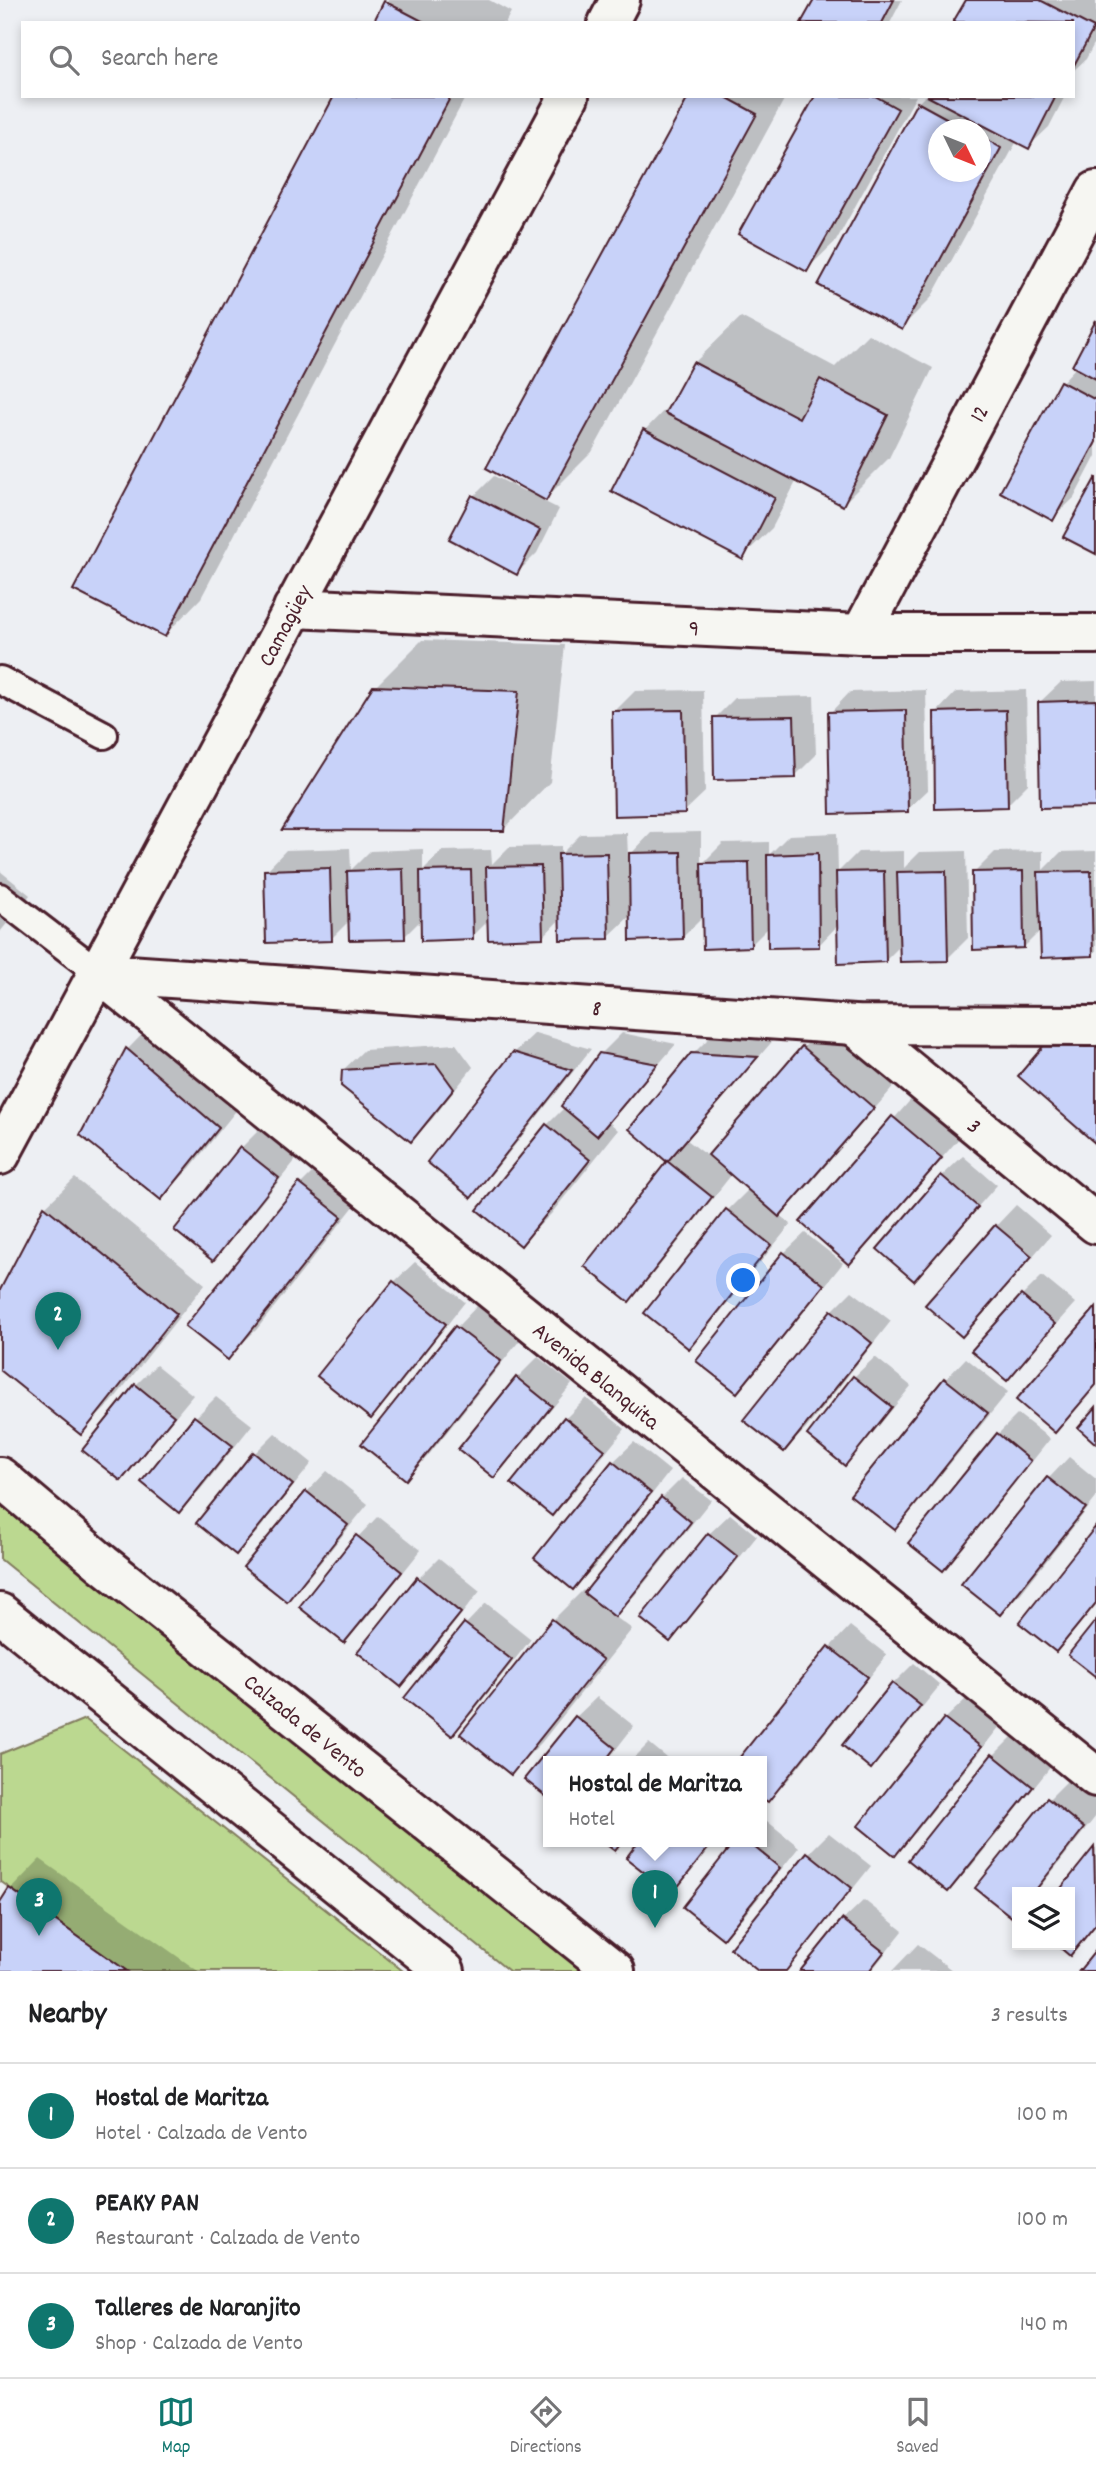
<!DOCTYPE html>
<html lang="en">
<head>
<meta charset="utf-8">
<style>
	:root { --surface:#fff; --page:#f2f2f2; --text:#202124; --muted:#757577; --line:#e0e0e0; --accent:#0f766e }
	body { margin:0; font-family:Dekko,sans-serif; background:var(--page); color:var(--text) }
	.controls { position:absolute; right:21px; bottom:21px; display:grid; overflow:hidden; border-radius:0px; box-shadow:0 4px 10px #0003 }
	.controls button { width:63px; height:63px; display:grid; place-items:center; padding:0; border:0; border-bottom:2px solid var(--line); background:var(--surface); color:var(--text); font:35px sans-serif }
	.compass { position:absolute; left:928px; top:119px; width:63px; height:63px; border-radius:50%; background:var(--surface); box-shadow:0 4px 10px #0003; rotate:133deg }
	.you { position:absolute; left:744px; top:1281px; width:24px; height:24px; margin:-18px; border:5px solid #fff; border-radius:50%; background:#1a73e8; box-shadow:0 0 0 10px #1a73e833 }
	.badge { display:grid; place-items:center; width:46px; height:46px; border-radius:50%; background:var(--accent); color:#fff; font-size:23px; font-weight:700 }
	.pin { position:absolute; translate:-50% -58px; filter:drop-shadow(0 2px 4px #0008) }
	.pin::after { content:''; position:absolute; top:37px; width:24px; height:21px; background:inherit; clip-path:polygon(0 0,100% 0,50% 100%) }
	.popup { position:absolute; left:543px; top:1756px; width:224px; height:91px; box-sizing:border-box; display:grid; place-content:center; border-radius:0px; background:var(--surface); filter:drop-shadow(0 2px 5px #0005); font-size:23px; white-space:nowrap; color:var(--muted) }
	.popup b { font-size:26px; color:var(--text) }
	.popup::after { content:''; position:absolute; left:50%; top:100%; margin-left:-14px; border:14px solid transparent; border-top-color:var(--surface) }
	.list { margin:0; padding:0; list-style:none }
	h2 { display:flex; justify-content:space-between; align-items:center; height:91px; margin:0; padding:0 28px; font-size:30px }
	h2 small { font-size:23px; font-weight:400; color:var(--muted) }
	.list li { display:grid; grid-template-columns:46px 1fr auto; gap:21px; align-items:center; box-sizing:border-box; height:105px; padding:0 28px; border-top:2px solid var(--line) }
	.list b { display:block; font-size:26px; white-space:nowrap }
	.list p { margin:0; font-size:23px; white-space:nowrap; color:var(--muted) }
	.list em { font-size:23px; font-style:normal; color:var(--muted) }
	.icon { flex:none; width:38px; height:38px; fill:none; stroke:currentColor; stroke-width:2; stroke-linecap:round; stroke-linejoin:round }
	.map { position:relative; flex:none; width:1096px; height:1971px; overflow:hidden }
	.search { position:absolute; background:var(--surface); box-shadow:0 4px 10px #0003; left:21px; right:21px; top:21px; height:77px; display:flex; align-items:center; gap:18px; box-sizing:border-box; padding:0 24px; border-radius:0px; color:var(--muted); font-size:26px }
	.sheet { height:406px; background:var(--surface) }
	nav { display:flex; justify-content:space-around; align-items:center; box-sizing:border-box; height:98px; border-top:2px solid var(--line); background:var(--surface); font-size:19px; color:var(--muted) }
	nav a { display:grid; justify-items:center; gap:4px }
	nav .on { color:var(--accent) }
	.map>svg:first-child { display:block }
</style>
</head>
<body>
<div class="map">
<svg width="1096" height="1971" viewBox="0 0 1096 1971">
	<rect width="100%" height="100%" fill="#edeff3"/>
	<filter id="ink" filterUnits="userSpaceOnUse"><feTurbulence type="fractalNoise" baseFrequency=".0143" numOctaves="2"/><feDisplacementMap in="SourceGraphic" scale="14" xChannelSelector="R" yChannelSelector="G"/><feConvolveMatrix kernelMatrix="1 2 1 2 8 2 1 2 1" color-interpolation-filters="sRGB"/></filter>
	<g filter="url(#ink)">
		<g fill="#bbd890" stroke="#827c5e" stroke-width="2">
			<polygon points="0,1505 591,1971 509,1971 0,1559"/>
			<polygon points="85,1719 403,1971 127,1971 0,1881 0,1754"/>
		</g>
		<g fill="#0003" fill-rule="evenodd">
			<polygon points="388,0 489,0 511,12 505,23 375,23"/>
			<polygon points="816,0 902,0 890,23 803,23"/>
			<polygon points="968,0 1096,0 1096,40 1086,59 1073,71 1073,23 958,23 956,22"/>
			<polygon points="336,96 466,96 201,598 165,635"/>
			<polygon points="691,96 786,96 592,452 543,501 559,509 537,553 517,573 474,496 494,476 526,492"/>
			<polygon points="817,96 916,96 836,241 806,270"/>
			<path d="M925,96H1065L1049,127L1028,147L1017,141L931,298L901,328L918,103ZM939,130H981V172H939Z"/>
			<polygon points="741,317 835,367 868,334 933,368 889,458 843,504 797,480 772,528 742,557 613,490 645,430 674,400 694,363"/>
			<polygon points="1096,324 1096,456 1074,498 1053,518 1002,491 1062,382 1077,366"/>
			<polygon points="422,640 565,645 550,782 504,829 375,687"/>
			<polygon points="1096,681 1096,805 1040,702 1061,682"/>
			<polygon points="703,690 705,792 684,812 614,712 635,691"/>
			<polygon points="926,690 928,790 907,810 830,713 850,692"/>
			<polygon points="1026,690 1028,784 1007,805 936,713 956,692"/>
			<polygon points="814,696 816,755 795,776 715,718 735,698"/>
			<polygon points="701,832 701,865 723,843 769,842 769,855 789,835 837,833 838,872 858,852 904,851 904,868 920,852 966,851 968,938 947,959 901,945 885,961 838,925 819,945 770,926 750,946 704,916 682,938 632,914 608,937 562,917 543,937 489,920 472,937 423,918 404,937 350,920 331,939 266,871 286,850 350,848 351,870 370,851 423,849 423,870 442,851 491,850 492,864 509,847 561,846 561,854 581,834 627,833 628,857 651,833"/>
			<polygon points="1043,851 1043,870 1061,852 1096,851 1096,951 1092,955 1042,929 1024,947 974,873 995,852"/>
			<polygon points="0,871 30,895 0,932"/>
			<polygon points="833,1018 902,1077 809,1185 779,1215 791,1224 709,1326 689,1347 646,1313 728,1210 749,1189 732,1174 649,1279 628,1299 586,1266 669,1161 632,1129 692,1055 713,1034 776,1037 687,1140 709,1157 804,1047"/>
			<polygon points="157,1019 247,1097 190,1168 161,1198 82,1135 128,1049"/>
			<polygon points="535,1033 591,1049 491,1175 471,1195 514,1053"/>
			<polygon points="622,1033 676,1044 609,1122 618,1130 551,1214 521,1244 547,1125 565,1107 601,1054"/>
			<polygon points="456,1044 473,1067 432,1119 411,1140 343,1070 364,1050"/>
			<polygon points="914,1096 961,1136 869,1242 849,1262 803,1222"/>
			<polygon points="262,1127 299,1156 233,1238 213,1259 241,1148"/>
			<polygon points="330,1155 370,1186 257,1329 227,1358 187,1326 301,1184"/>
			<polygon points="963,1156 997,1185 914,1279 942,1176"/>
			<polygon points="75,1178 205,1284 111,1403 81,1432 0,1368 0,1294 45,1207"/>
			<polygon points="1016,1205 1051,1235 982,1315 962,1335 996,1226"/>
			<polygon points="805,1233 843,1263 757,1370 737,1391 784,1253"/>
			<polygon points="415,1262 465,1302 391,1396 371,1416 394,1282"/>
			<polygon points="1042,1276 1075,1303 1007,1379 1022,1296"/>
			<polygon points="852,1291 891,1321 805,1430 784,1450 832,1311"/>
			<polygon points="477,1306 520,1340 427,1457 406,1478 363,1444 457,1327"/>
			<polygon points="538,1357 572,1384 514,1455 494,1476 460,1449 517,1378"/>
			<polygon points="875,1357 911,1386 865,1443 845,1463 854,1377"/>
			<polygon points="966,1358 1008,1392 915,1507 894,1528 853,1495 946,1379"/>
			<polygon points="156,1365 193,1395 141,1458 121,1479 136,1385"/>
			<polygon points="216,1397 252,1425 200,1490 179,1510 144,1482 196,1417"/>
			<polygon points="586,1398 625,1429 573,1493 552,1514 565,1419"/>
			<polygon points="1018,1414 1050,1439 963,1548 943,1568 998,1434"/>
			<polygon points="275,1433 312,1463 257,1532 236,1553 254,1454"/>
			<polygon points="634,1442 670,1471 594,1568 573,1588 613,1462"/>
			<polygon points="1069,1457 1096,1479 1096,1498 1021,1593 1000,1613 963,1584 1049,1478"/>
			<polygon points="327,1471 368,1504 307,1579 287,1600 307,1492"/>
			<polygon points="682,1478 711,1500 635,1595 614,1616 632,1629 541,1743 511,1773 463,1734 553,1620 583,1590 586,1593 662,1498"/>
			<polygon points="730,1514 757,1536 690,1619 670,1640 709,1534"/>
			<polygon points="378,1516 421,1550 365,1620 344,1641 358,1537"/>
			<polygon points="1096,1529 1096,1605 1056,1650"/>
			<polygon points="439,1558 480,1591 422,1664 401,1685 418,1579"/>
			<polygon points="486,1603 531,1639 472,1713 452,1734 407,1698 466,1624"/>
			<polygon points="850,1626 887,1655 788,1780 767,1800 762,1796 762,1762 738,1762 830,1647"/>
			<polygon points="914,1663 940,1685 891,1746 871,1766 844,1745 893,1684"/>
			<polygon points="597,1697 634,1726 606,1762 548,1762 548,1796 527,1779 576,1717"/>
			<polygon points="966,1699 1000,1726 915,1833 895,1853 860,1826 945,1719"/>
			<polygon points="1014,1735 1052,1765 969,1869 948,1890 994,1755"/>
			<polygon points="649,1743 672,1762 630,1762"/>
			<polygon points="1069,1779 1096,1801 1096,1816 1036,1892 1017,1892 1017,1911 1013,1916 978,1888 1048,1800"/>
			<polygon points="762,1817 799,1847 744,1916 723,1937 736,1842 762,1842"/>
			<polygon points="829,1833 871,1866 787,1971 761,1971 733,1948 809,1853"/>
			<polygon points="640,1842 715,1842 692,1871 672,1892"/>
			<polygon points="1096,1847 1096,1926 1070,1954 1059,1945 1070,1945 1070,1892 1060,1892"/>
			<polygon points="40,1859 198,1971 0,1971 0,1905 11,1889"/>
			<polygon points="864,1900 903,1931 871,1971 802,1971 843,1920"/>
			<polygon points="918,1944 953,1971 892,1971"/>
		</g>
		<g fill="#c8d2f9" stroke="#4a1f2b" stroke-width="2">
			<polygon points="814,0 894,0 882,23 801,23"/>
			<polygon points="966,0 1040,0 1094,28 1073,67 1073,23 953,22"/>
			<polygon points="384,1 426,23 373,23"/>
			<polygon points="334,96 451,96 165,637 73,590"/>
			<polygon points="689,96 724,96 757,114 546,501 486,468"/>
			<polygon points="815,96 875,96 898,109 807,272 738,234"/>
			<polygon points="927,96 1051,96 1055,98 1029,149"/>
			<polygon points="917,102 968,130 939,130 939,172 981,172 981,136 1001,148 902,330 818,285"/>
			<polygon points="1096,320 1096,379 1072,366"/>
			<polygon points="693,362 799,418 820,379 888,415 843,506 665,413"/>
			<polygon points="1060,381 1096,400 1096,442 1053,521 1000,492"/>
			<polygon points="643,429 775,498 743,560 611,491"/>
			<polygon points="1096,477 1096,554 1063,537"/>
			<polygon points="472,495 540,530 517,575 449,539"/>
			<polygon points="373,686 519,691 504,831 282,830"/>
			<polygon points="1096,700 1096,807 1040,808 1038,702"/>
			<polygon points="683,710 685,814 614,816 612,711"/>
			<polygon points="906,710 908,812 830,814 828,712"/>
			<polygon points="1006,710 1008,807 935,809 934,712"/>
			<polygon points="794,716 796,778 714,780 713,717"/>
			<polygon points="681,852 683,939 630,941 629,853"/>
			<polygon points="607,853 609,939 560,940 558,854"/>
			<polygon points="818,853 819,947 768,948 767,855"/>
			<polygon points="749,862 751,947 703,949 701,863"/>
			<polygon points="541,866 543,938 488,940 486,867"/>
			<polygon points="330,868 332,941 266,943 264,870"/>
			<polygon points="403,869 405,939 349,940 347,871"/>
			<polygon points="471,870 473,939 421,941 420,871"/>
			<polygon points="884,871 886,962 838,964 836,872"/>
			<polygon points="946,871 948,961 900,962 897,872"/>
			<polygon points="1023,871 1024,948 973,950 972,872"/>
			<polygon points="1091,871 1093,956 1041,958 1038,872"/>
			<polygon points="1096,1041 1096,1144 1018,1076 1046,1043"/>
			<polygon points="802,1046 874,1108 779,1217 708,1155"/>
			<polygon points="126,1048 219,1128 161,1200 80,1135"/>
			<polygon points="513,1052 572,1070 471,1198 427,1162"/>
			<polygon points="599,1053 658,1064 597,1136 561,1106"/>
			<polygon points="691,1053 758,1057 667,1162 629,1129"/>
			<polygon points="436,1064 454,1089 411,1142 341,1086 342,1070"/>
			<polygon points="892,1116 942,1158 849,1265 800,1222"/>
			<polygon points="546,1124 590,1160 521,1246 477,1210"/>
			<polygon points="240,1147 279,1178 213,1261 174,1230"/>
			<polygon points="667,1161 712,1197 629,1302 584,1266"/>
			<polygon points="941,1175 978,1207 914,1281 877,1249"/>
			<polygon points="299,1183 342,1217 228,1360 185,1326"/>
			<polygon points="44,1206 177,1314 81,1435 0,1370 0,1290"/>
			<polygon points="726,1209 771,1245 689,1349 644,1313"/>
			<polygon points="995,1225 1032,1256 962,1337 925,1305"/>
			<polygon points="783,1252 824,1285 737,1393 696,1361"/>
			<polygon points="393,1281 446,1324 371,1419 317,1376"/>
			<polygon points="1021,1295 1055,1324 1007,1381 971,1351"/>
			<polygon points="1096,1307 1096,1385 1055,1433 1016,1400"/>
			<polygon points="831,1310 872,1343 784,1452 743,1420"/>
			<polygon points="455,1326 501,1361 406,1480 361,1444"/>
			<polygon points="853,1376 892,1407 845,1466 807,1435"/>
			<polygon points="516,1377 552,1406 494,1478 458,1449"/>
			<polygon points="944,1378 988,1413 895,1530 850,1495"/>
			<polygon points="135,1384 174,1416 121,1481 82,1450"/>
			<polygon points="1096,1407 1096,1444 1078,1428"/>
			<polygon points="194,1416 233,1446 179,1513 141,1482"/>
			<polygon points="564,1417 605,1450 552,1516 511,1483"/>
			<polygon points="997,1433 1031,1461 943,1571 908,1543"/>
			<polygon points="253,1452 293,1485 236,1555 196,1523"/>
			<polygon points="612,1461 651,1493 573,1590 534,1558"/>
			<polygon points="1047,1477 1086,1508 1000,1615 961,1584"/>
			<polygon points="306,1491 348,1525 287,1602 243,1567"/>
			<polygon points="661,1497 691,1522 615,1617 584,1593"/>
			<polygon points="1096,1526 1096,1603 1056,1652 1019,1623"/>
			<polygon points="708,1533 738,1557 670,1642 640,1618"/>
			<polygon points="356,1535 402,1572 344,1643 299,1607"/>
			<polygon points="417,1577 461,1613 401,1687 357,1652"/>
			<polygon points="552,1619 603,1660 511,1775 460,1734"/>
			<polygon points="1096,1620 1096,1677 1068,1655"/>
			<polygon points="464,1623 512,1660 452,1736 404,1698"/>
			<polygon points="828,1646 868,1677 768,1802 762,1798 762,1762 736,1762"/>
			<polygon points="892,1683 921,1706 871,1769 842,1745"/>
			<polygon points="575,1716 615,1748 604,1762 548,1762 548,1798 524,1779"/>
			<polygon points="944,1718 981,1747 895,1856 858,1826"/>
			<polygon points="992,1754 1033,1787 948,1892 908,1860"/>
			<polygon points="1047,1798 1084,1828 1034,1892 1017,1892 1017,1913 1013,1918 975,1888"/>
			<polygon points="603,1842 622,1842 615,1851"/>
			<polygon points="638,1842 713,1842 672,1894 626,1858"/>
			<polygon points="734,1842 748,1842 780,1868 723,1939 683,1907"/>
			<polygon points="1094,1847 1096,1924 1070,1956 1057,1945 1070,1945 1070,1892 1058,1892"/>
			<polygon points="807,1852 852,1888 786,1971 758,1971 730,1948"/>
			<polygon points="9,1888 127,1971 0,1971 0,1902"/>
			<polygon points="842,1919 884,1952 869,1971 800,1971"/>
			<polygon points="1096,1950 1096,1971 1079,1971"/>
		</g>
		<g fill="none" stroke-linecap="round" stroke-linejoin="round">
			<defs>
				<g id="service">
					<polyline points="0,680 104,735"/>
					<polyline points="0,897 99,973"/>
				</g>
				<g id="minor">
					<polyline points="293,608 861,634 1096,634"/>
					<polyline points="861,634 1096,191"/>
					<polyline points="99,973 1096,1777"/>
					<polyline points="99,973 854,1025 1096,1026"/>
					<polyline points="854,1025 1096,1224"/>
				</g>
				<g id="secondary">
					<polyline points="608,23 620,0"/>
					<polyline points="0,1155 569,96"/>
				</g>
				<g id="primary">
					<polyline points="0,1477 103,1564 615,1971"/>
					<polyline points="0,1613 445,1971"/>
				</g>
			</defs>
			<use href="#service" stroke="#4a1f2b" stroke-width="32"/>
			<use href="#minor" stroke="#4a1f2b" stroke-width="44"/>
			<use href="#secondary" stroke="#4a1f2b" stroke-width="44"/>
			<use href="#primary" stroke="#4a1f2b" stroke-width="44"/>
			<use href="#service" stroke="#f6f6f2" stroke-width="26"/>
			<use href="#minor" stroke="#f6f6f2" stroke-width="38"/>
			<use href="#secondary" stroke="#f6f6f2" stroke-width="38"/>
			<use href="#primary" stroke="#f6f6f2" stroke-width="38"/>
		</g>
	</g>
	<g text-anchor="middle" stroke-width="6" stroke-linejoin="round" paint-order="stroke">
		<g font-size="23" fill="#4a1f2b" stroke="#f6f6f2">
			<text transform="translate(978 413) rotate(-62)" y="8">12</text>
			<text transform="translate(284 625) rotate(-62)" y="8">Camagüey</text>
			<text transform="translate(694 627) rotate(3)" y="8">9</text>
			<text transform="translate(597 1007) rotate(4)" y="8">8</text>
			<text transform="translate(975 1125) rotate(39)" y="8">3</text>
			<text transform="translate(597 1375) rotate(39)" y="8">Avenida Blanquita</text>
			<text transform="translate(306 1725) rotate(39)" y="8">Calzada de Vento</text>
		</g>
	</g>
</svg>
<div class="controls">
<button><svg class="icon" aria-label="layers" viewBox="0 0 24 24"><path d="M12 4l9 5-9 5-9-5zM3 14l9 5 9-5"/></svg></button>
</div>
<svg class="compass" viewBox="-18 -18 36 36"><path d="M0-13l5 13h-10z" fill="#e53935"/><path d="M0 13l5-13h-10z" fill="#757577"/></svg>
<div class="you"></div>
<div class="pin badge" style="left:655px;top:1928px">1</div>
<div class="popup"><b>Hostal de Maritza</b>Hotel</div>
<div class="pin badge" style="left:58px;top:1350px">2</div>
<div class="pin badge" style="left:39px;top:1936px">3</div>
<div class="search"><svg class="icon" aria-label="search" viewBox="0 0 24 24"><circle cx="10" cy="10" r="6"/><path d="M15 15l6 6"/></svg>Search here</div>
</div>
<section class="sheet">
<h2>Nearby<small>3 results</small></h2>
<ul class="list">
<li><span class="badge">1</span><div><b>Hostal de Maritza</b><p>Hotel · Calzada de Vento</p></div><em>100 m</em></li>
<li><span class="badge">2</span><div><b>PEAKY PAN</b><p>Restaurant · Calzada de Vento</p></div><em>100 m</em></li>
<li><span class="badge">3</span><div><b>Talleres de Naranjito</b><p>Shop · Calzada de Vento</p></div><em>140 m</em></li>
</ul>
</section>
<nav>
<a class="on"><svg class="icon" aria-label="map" viewBox="0 0 24 24"><path d="M3 6l6-2 6 2 6-2v14l-6 2-6-2-6 2zM9 4v14M15 6v14"/></svg>Map</a>
<a><svg class="icon" aria-label="directions" viewBox="0 0 24 24"><path d="M12 3l9 9-9 9-9-9zM9 14v-3h6M13 9l2 2-2 2"/></svg>Directions</a>
<a><svg class="icon" aria-label="saved" viewBox="0 0 24 24"><path d="M7 4h10v16l-5-4-5 4z"/></svg>Saved</a>
</nav>
</body>
</html>
